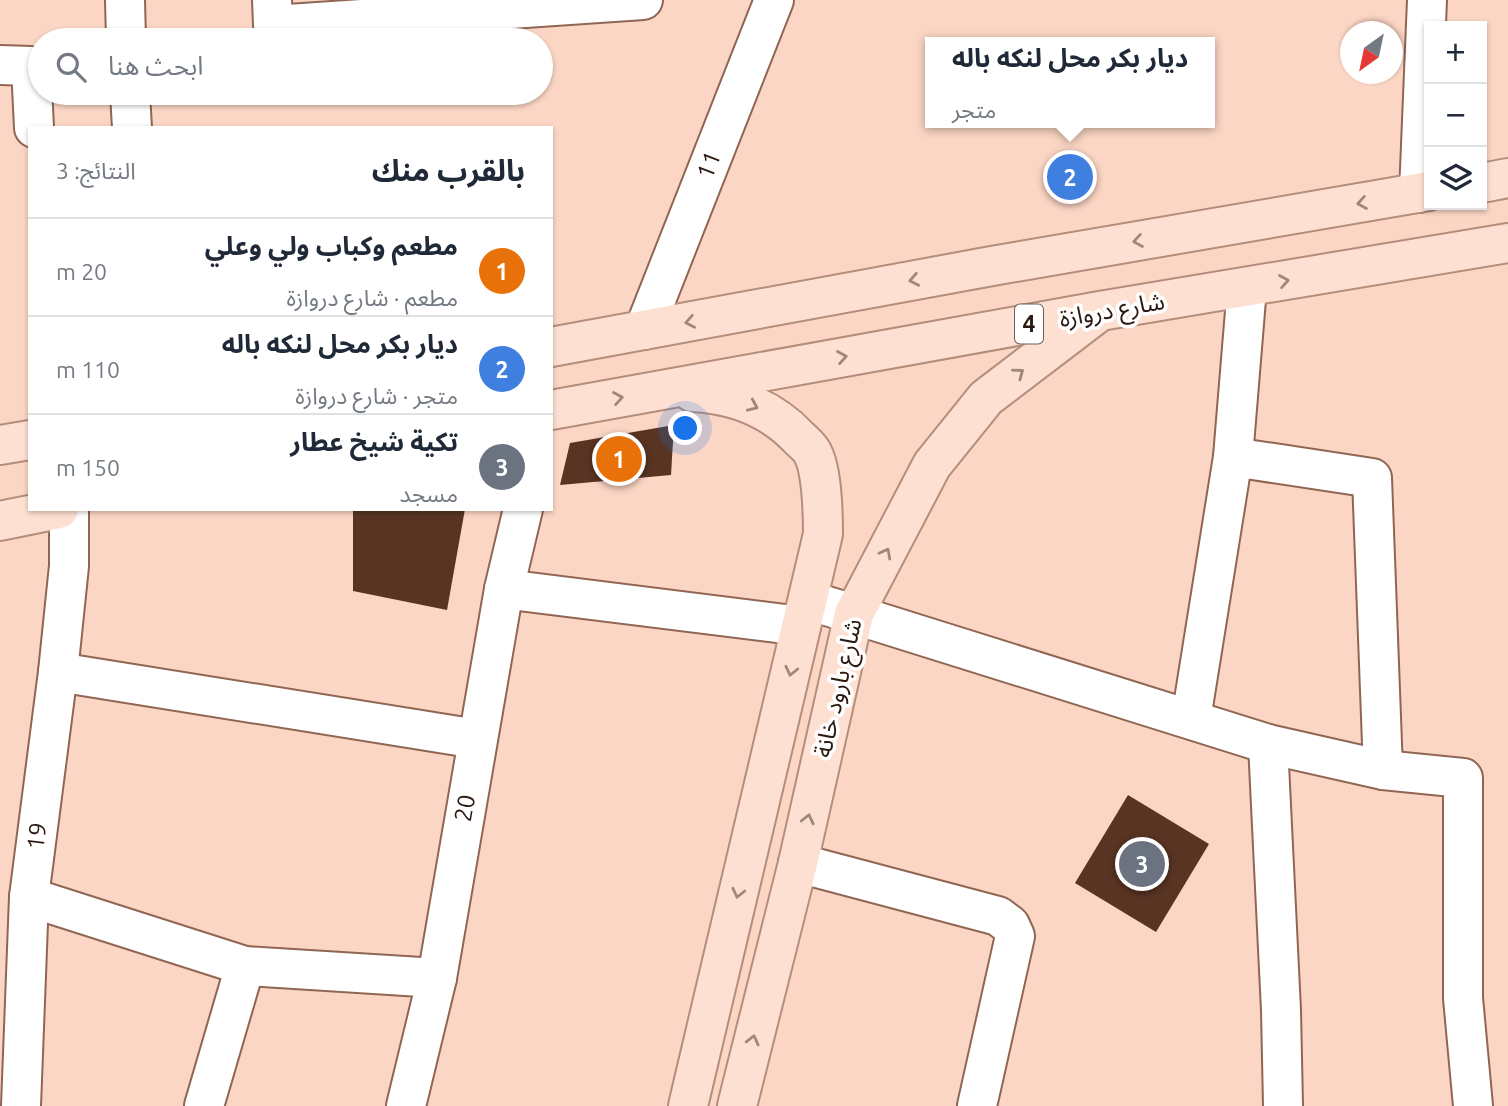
<!DOCTYPE html>
<html lang="ar">
<head>
<meta charset="utf-8">
<style>
	:root { --surface:#fff; --page:#f6f6f7; --text:#1f2937; --muted:#747a83; --line:#e0e1e3; --accent:#29667d }
	body { margin:0; font-family:Ubuntu,"Noto Sans Arabic",sans-serif; background:var(--page); color:var(--text); direction:rtl }
	.controls { position:absolute; right:21px; top:21px; display:grid; overflow:hidden; border-radius:0px; box-shadow:0 2px 5px #0004 }
	.controls button { width:63px; height:63px; display:grid; place-items:center; padding:0; border:0; border-bottom:2px solid var(--line); background:var(--surface); color:var(--text); font:35px sans-serif }
	.compass { position:absolute; left:1340px; top:21px; width:63px; height:63px; border-radius:50%; background:var(--surface); box-shadow:0 2px 5px #0004; rotate:213deg }
	.you { position:absolute; left:686px; top:429px; width:24px; height:24px; margin:-18px; border:5px solid #fff; border-radius:50%; background:#1a73e8; box-shadow:0 0 0 10px #1a73e833 }
	.badge { display:grid; place-items:center; width:46px; height:46px; border-radius:50%; background:var(--accent); color:#fff; font-size:23px; font-weight:700 }
	.pin { position:absolute; translate:-50% -50%; border:4px solid #fff; box-shadow:0 2px 7px #0006 }
	.popup { position:absolute; left:925px; top:37px; width:290px; height:91px; box-sizing:border-box; display:grid; place-content:center; border-radius:0px; background:var(--surface); filter:drop-shadow(0 2px 5px #0005); font-size:23px; white-space:nowrap; color:var(--muted) }
	.popup b { font-size:26px; color:var(--text) }
	.popup::after { content:''; position:absolute; left:50%; top:100%; margin-left:-14px; border:14px solid transparent; border-top-color:var(--surface) }
	.list { margin:0; padding:0; list-style:none }
	h2 { display:flex; justify-content:space-between; align-items:center; height:91px; margin:0; padding:0 28px; font-size:30px }
	h2 small { font-size:23px; font-weight:400; color:var(--muted) }
	.list li { display:grid; grid-template-columns:46px 1fr auto; gap:21px; align-items:center; box-sizing:border-box; height:98px; padding:0 28px; border-top:2px solid var(--line) }
	.list b { display:block; font-size:26px; white-space:nowrap }
	.list p { margin:0; font-size:23px; white-space:nowrap; color:var(--muted) }
	.list em { font-size:23px; font-style:normal; color:var(--muted) }
	.icon { flex:none; width:38px; height:38px; fill:none; stroke:currentColor; stroke-width:2; stroke-linecap:round; stroke-linejoin:round }
	.map { position:relative; flex:none; width:1508px; height:1106px; overflow:hidden; direction:ltr }
	.search { position:absolute; background:var(--surface); box-shadow:0 2px 5px #0004; left:28px; top:28px; width:525px; height:77px; display:flex; align-items:center; gap:18px; box-sizing:border-box; padding:0 24px; border-radius:38px; color:var(--muted); font-size:26px }
	.panel { position:absolute; background:var(--surface); box-shadow:0 2px 5px #0004; left:28px; top:126px; width:525px; height:385px; border-radius:0px; direction:rtl }
	.map>svg:first-child { display:block }
</style>
</head>
<body>
<div class="map">
<svg width="1508" height="1106" viewBox="0 0 1508 1106">
	<rect width="100%" height="100%" fill="#fcd6c4"/>
	<g fill="#593422">
		<polygon points="674,425 671,475 560,485 570,443"/>
		<polygon points="353,509 465,509 447,610 353,591"/>
		<polygon points="1128,795 1209,844 1156,932 1075,883"/>
	</g>
	<g fill="none" stroke-linecap="round" stroke-linejoin="round">
		<defs>
			<g id="minor">
				<polyline points="125,0 126,40"/>
				<polyline points="272,0 273,25 643,0"/>
				<polyline points="0,65 31,66 34,128"/>
				<polyline points="130,93 132,128"/>
				<polyline points="1419,193 1427,0"/>
				<polyline points="644,330 774,0"/>
				<polyline points="1233,457 1247,287"/>
				<polyline points="504,589 801,626"/>
				<polyline points="808,600 1268,744 1383,770 1463,778 1463,998 1473,1106"/>
				<polyline points="58,672 477,739"/>
				<polyline points="1191,719 1233,457 1372,478 1383,770"/>
				<polyline points="1268,744 1281,1010 1283,1106"/>
				<polyline points="798,863 998,916 1010,925 1015,936 977,1106"/>
				<polyline points="29,897 245,966 437,978"/>
				<polyline points="21,1106 29,897 58,672 69,566 69,509"/>
				<polyline points="204,1106 245,966"/>
				<polyline points="406,1106 437,978 504,589 523,509"/>
			</g>
			<g id="major">
				<polyline points="1482,183 1508,178"/>
				<polyline points="551,347 992,266 1429,191"/>
				<polyline points="551,410 1100,311 1508,243"/>
				<polyline points="0,445 30,440"/>
				<polyline points="0,521 59,509"/>
				<path d="M688,1106L823,534C823,515 822,471 813,454C811,448 803,442 799,438C770,407 733,394 692,392"/>
				<polyline points="737,1106 798,863 854,614 932,465 986,398 1095,315"/>
			</g>
		</defs>
		<use href="#minor" stroke="#906653" stroke-width="42"/>
		<use href="#major" stroke="#b48d7b" stroke-width="42"/>
		<use href="#minor" stroke="#fff" stroke-width="38"/>
		<use href="#major" stroke="#fee0d2" stroke-width="38"/>
	</g>
	<defs><path id="oneway-chevron" d="M-2-3.5L2.5 0L-2 3.5" fill="none" stroke-width="1.6" stroke-linecap="round" stroke-linejoin="round" transform="scale(1.75)"/></defs>
	<g stroke="#9f877c">
		<use href="#oneway-chevron" transform="translate(1362 203) rotate(170)"/>
		<use href="#oneway-chevron" transform="translate(1138 241) rotate(170)"/>
		<use href="#oneway-chevron" transform="translate(914 280) rotate(169)"/>
		<use href="#oneway-chevron" transform="translate(1284 281) rotate(-10)"/>
		<use href="#oneway-chevron" transform="translate(690 322) rotate(169)"/>
		<use href="#oneway-chevron" transform="translate(842 357) rotate(-10)"/>
		<use href="#oneway-chevron" transform="translate(1019 373) rotate(-37)"/>
		<use href="#oneway-chevron" transform="translate(618 398) rotate(-10)"/>
		<use href="#oneway-chevron" transform="translate(753 406) rotate(24)"/>
		<use href="#oneway-chevron" transform="translate(886 553) rotate(-62)"/>
		<use href="#oneway-chevron" transform="translate(791 671) rotate(103)"/>
		<use href="#oneway-chevron" transform="translate(808 819) rotate(-77)"/>
		<use href="#oneway-chevron" transform="translate(738 893) rotate(103)"/>
		<use href="#oneway-chevron" transform="translate(753 1040) rotate(-76)"/>
	</g>
	<g text-anchor="middle" stroke-width="7" stroke-linejoin="round" paint-order="stroke">
		<rect fill="#fff" stroke="#6b5f59" stroke-width="2" x="1015" y="304.5" width="28" height="39" rx="5"/>
		<g font-size="23" font-weight="bold" fill="#2b1a12">
			<text x="1029" y="332">4</text>
		</g>
		<g font-size="24" fill="#2b1a12" stroke="#fff">
			<text transform="translate(709 165) rotate(-69)" y="8">11</text>
			<text transform="translate(1112 310) rotate(-10)" y="8">شارع دروازة</text>
			<text transform="translate(838 688) rotate(-77)" y="8">شارع بارود خانة</text>
			<text transform="translate(465 808) rotate(-80)" y="8">20</text>
			<text transform="translate(37 836) rotate(-83)" y="8">19</text>
		</g>
	</g>
</svg>
<div class="controls">
<button>+</button>
<button>−</button>
<button><svg class="icon" aria-label="layers" viewBox="0 0 24 24"><path d="M12 4l9 5-9 5-9-5zM3 14l9 5 9-5"/></svg></button>
</div>
<svg class="compass" viewBox="-18 -18 36 36"><path d="M0-13l5 13h-10z" fill="#e53935"/><path d="M0 13l5-13h-10z" fill="#747a83"/></svg>
<div class="you"></div>
<div class="pin badge" style="left:619px;top:459px;background:#e8710a">1</div>
<div class="pin badge" style="left:1070px;top:177px;background:#3f7fe0">2</div>
<div class="popup"><b>ديار بكر محل لنكه باله</b>متجر</div>
<div class="pin badge" style="left:1142px;top:864px;background:#6b7280">3</div>
<div class="search"><svg class="icon" aria-label="search" viewBox="0 0 24 24"><circle cx="10" cy="10" r="6"/><path d="M15 15l6 6"/></svg>ابحث هنا</div>
<section class="panel">
<h2>بالقرب منك<small>النتائج: 3</small></h2>
<ul class="list">
<li><span class="badge" style="background:#e8710a">1</span><div><b>مطعم وكباب ولي وعلي</b><p>مطعم · شارع دروازة</p></div><em>20 m</em></li>
<li><span class="badge" style="background:#3f7fe0">2</span><div><b>ديار بكر محل لنكه باله</b><p>متجر · شارع دروازة</p></div><em>110 m</em></li>
<li><span class="badge" style="background:#6b7280">3</span><div><b>تكية شيخ عطار</b><p>مسجد</p></div><em>150 m</em></li>
</ul>
</section>
</div>
</body>
</html>
